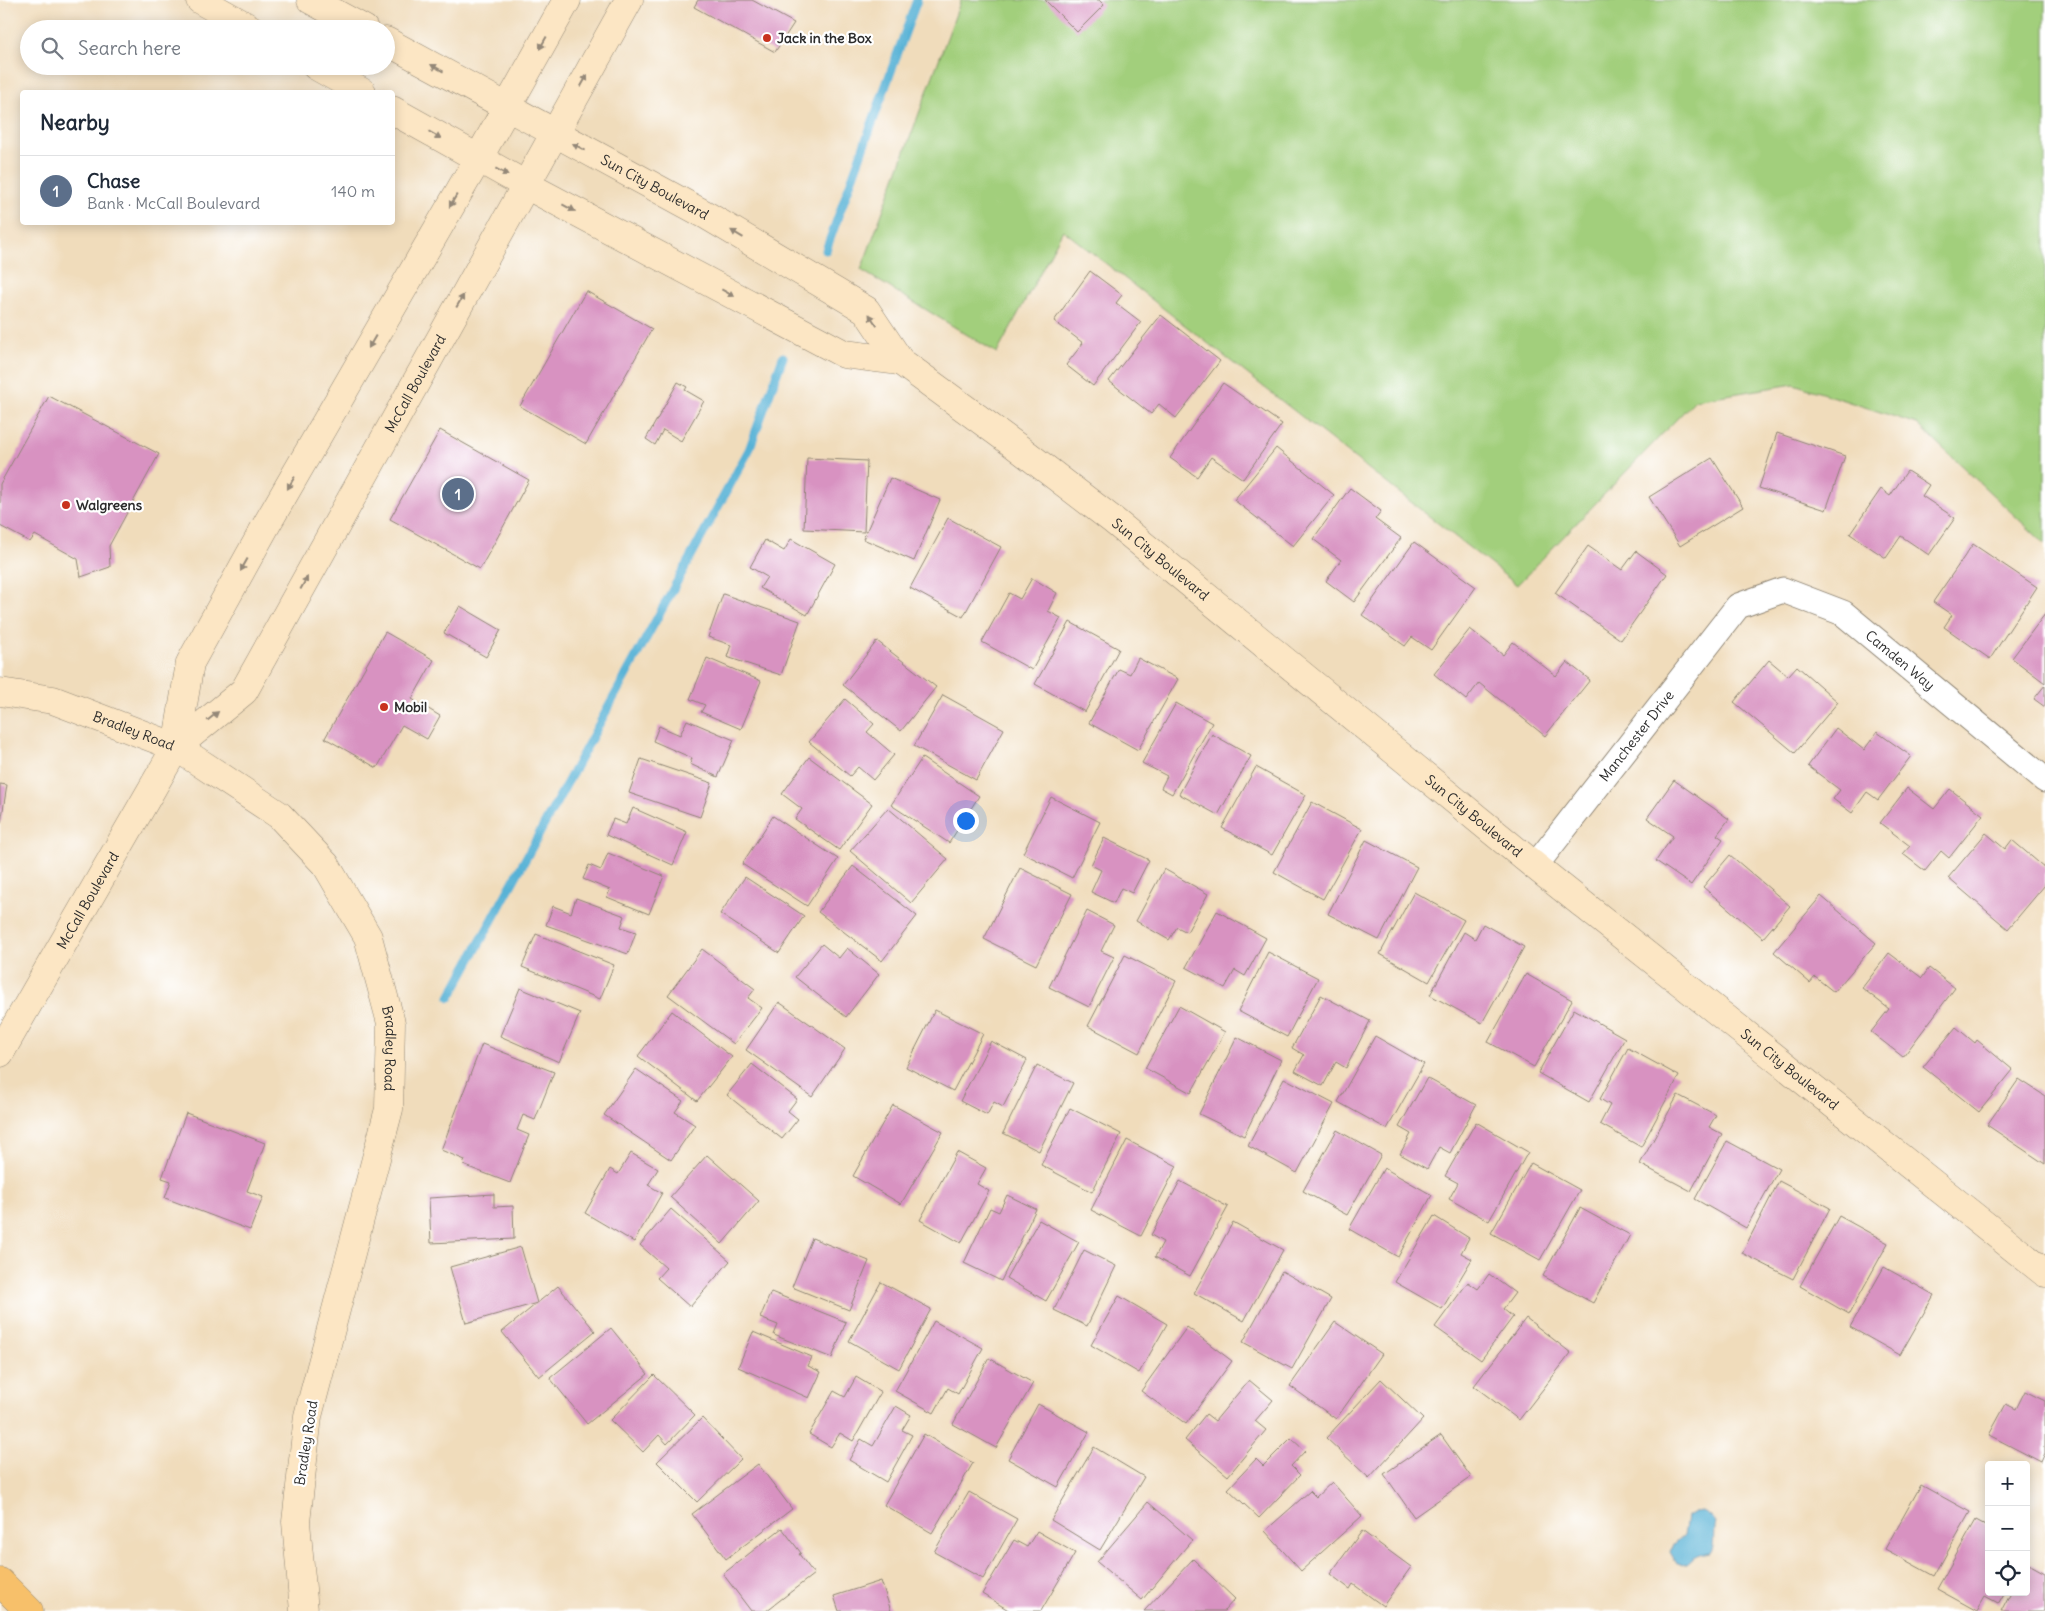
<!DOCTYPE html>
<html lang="en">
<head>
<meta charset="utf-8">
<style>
	:root { --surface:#fff; --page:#f2f2f3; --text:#1f2937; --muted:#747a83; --line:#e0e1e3; --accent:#b45309 }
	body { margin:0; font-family:Delius,sans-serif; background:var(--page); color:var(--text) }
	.controls { position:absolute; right:15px; bottom:15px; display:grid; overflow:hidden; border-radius:5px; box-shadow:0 2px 12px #0003 }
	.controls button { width:45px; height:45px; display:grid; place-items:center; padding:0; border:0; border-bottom:1px solid var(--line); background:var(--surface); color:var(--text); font:25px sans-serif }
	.you { position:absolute; left:965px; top:820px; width:18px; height:18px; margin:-12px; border:4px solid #fff; border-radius:50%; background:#1a73e8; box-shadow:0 0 0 8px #1a73e833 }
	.badge { display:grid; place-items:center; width:32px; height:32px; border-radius:50%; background:var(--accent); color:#fff; font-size:16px; font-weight:700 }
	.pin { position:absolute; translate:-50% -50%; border:2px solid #fff; box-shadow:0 1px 5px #0006 }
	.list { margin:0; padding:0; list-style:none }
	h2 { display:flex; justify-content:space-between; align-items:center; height:65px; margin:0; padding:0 20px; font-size:21px }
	h2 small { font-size:16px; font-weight:400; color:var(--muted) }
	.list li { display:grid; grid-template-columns:32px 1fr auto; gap:15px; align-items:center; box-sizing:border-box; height:70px; padding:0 20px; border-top:1px solid var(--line) }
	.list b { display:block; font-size:19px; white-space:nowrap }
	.list p { margin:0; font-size:16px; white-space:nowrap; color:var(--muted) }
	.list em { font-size:16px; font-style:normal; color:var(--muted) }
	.icon { flex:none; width:28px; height:28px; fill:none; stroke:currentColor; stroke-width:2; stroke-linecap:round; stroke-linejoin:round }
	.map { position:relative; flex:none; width:2045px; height:1611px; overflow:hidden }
	.search { position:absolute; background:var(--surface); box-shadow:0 2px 12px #0003; left:20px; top:20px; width:375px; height:55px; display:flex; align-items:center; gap:12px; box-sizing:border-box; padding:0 18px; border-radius:28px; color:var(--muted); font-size:19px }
	.panel { position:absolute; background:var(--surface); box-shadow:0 2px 12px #0003; left:20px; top:90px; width:375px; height:135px; border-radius:5px }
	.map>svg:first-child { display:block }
</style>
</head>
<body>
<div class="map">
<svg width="2045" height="1611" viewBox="0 0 2045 1611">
	<rect width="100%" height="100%" fill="#fff"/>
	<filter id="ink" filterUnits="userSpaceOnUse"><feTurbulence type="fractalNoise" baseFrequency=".02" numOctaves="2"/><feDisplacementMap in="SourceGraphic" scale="10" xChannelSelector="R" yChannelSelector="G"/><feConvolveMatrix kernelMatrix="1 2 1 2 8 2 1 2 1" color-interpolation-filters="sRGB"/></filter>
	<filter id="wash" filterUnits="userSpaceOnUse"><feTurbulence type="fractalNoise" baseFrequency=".0096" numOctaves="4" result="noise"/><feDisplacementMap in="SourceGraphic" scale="20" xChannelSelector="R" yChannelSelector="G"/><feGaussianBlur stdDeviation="1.12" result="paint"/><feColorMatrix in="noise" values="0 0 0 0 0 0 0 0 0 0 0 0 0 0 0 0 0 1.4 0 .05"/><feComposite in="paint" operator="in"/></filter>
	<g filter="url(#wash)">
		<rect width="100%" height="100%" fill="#f0dcbb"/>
		<polygon fill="#a2cf7c" stroke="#667d54" points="961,0 2045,0 2045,544 1917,424 1794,384 1695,400 1517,585 1063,230 997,353 861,270"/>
		<path fill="#58b2d6" stroke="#426e80" d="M1702,1511L1709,1515L1715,1522C1712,1532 1716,1545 1710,1553C1706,1554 1701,1554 1697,1556C1688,1560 1691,1567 1677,1564L1670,1552L1673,1545L1684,1535L1687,1516L1694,1512Z"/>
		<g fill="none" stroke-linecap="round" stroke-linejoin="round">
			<g stroke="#58b2d6" stroke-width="9">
				<polyline points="826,250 917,0"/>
				<polyline points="450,997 749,450 783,357"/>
			</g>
		</g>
		<g id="blocks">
			<g fill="#d892c1">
				<polygon points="698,0 752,0 794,23 775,52 694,7"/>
				<polygon points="1045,0 1099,0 1104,5 1077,32"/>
				<polygon points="1090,271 1122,295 1116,303 1141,322 1093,386 1066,365 1083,343 1054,321"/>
				<polygon points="586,291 652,329 586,444 520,406"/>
				<polygon points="1161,315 1220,361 1176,418 1159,404 1151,414 1109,381"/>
				<polygon points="678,382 687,387 685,390 704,401 681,441 663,430 655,445 646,439"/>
				<polygon points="1223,383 1282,424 1243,479 1211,457 1197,477 1170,458"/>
				<polygon points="49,396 159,454 109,546 110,567 81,577 78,559 35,535 30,542 0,526 0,484"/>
				<polygon points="440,430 529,480 480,569 390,519"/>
				<polygon points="1777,433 1845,456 1826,510 1759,488"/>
				<polygon points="1276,448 1334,495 1293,546 1234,500"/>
				<polygon points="807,458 867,461 864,532 804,529"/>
				<polygon points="1712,458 1743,507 1680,546 1649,497"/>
				<polygon points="1907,471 1929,485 1922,496 1955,518 1929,555 1901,536 1886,558 1850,534 1881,489 1890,496"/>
				<polygon points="890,478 940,500 914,561 863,539"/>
				<polygon points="1350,488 1381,511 1375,519 1401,538 1354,602 1326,581 1341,560 1313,539"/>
				<polygon points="948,518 1001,547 963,617 910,588"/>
				<polygon points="791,539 835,564 807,615 760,588 767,577 750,567 765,540 784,551"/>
				<polygon points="1414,542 1476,587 1431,650 1412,637 1405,646 1362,615"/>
				<polygon points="1973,544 2037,587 1990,659 1944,627 1952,615 1933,602"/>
				<polygon points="1588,546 1622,570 1636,551 1667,574 1621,640 1555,593"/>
				<polygon points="1032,578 1057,593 1048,611 1061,618 1032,670 982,642 1009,593 1020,599"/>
				<polygon points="723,594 800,621 781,675 727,657 731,645 708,637"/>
				<polygon points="460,606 501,630 486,657 444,633"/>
				<polygon points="2045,614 2045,683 2012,658"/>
				<polygon points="1070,622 1119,649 1085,712 1035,684"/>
				<polygon points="1470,629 1503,655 1513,642 1556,676 1567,662 1590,680 1545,736 1479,683 1466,700 1434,674"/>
				<polygon points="385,632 434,660 412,699 440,716 427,739 402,725 377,768 325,738"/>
				<polygon points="877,641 936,687 901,731 843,685"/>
				<polygon points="707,658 761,681 741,729 701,712 705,705 690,699"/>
				<polygon points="1138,658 1178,679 1138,750 1089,723 1119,669 1130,674"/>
				<polygon points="1769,660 1788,676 1797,666 1838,702 1795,753 1734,702"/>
				<polygon points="2045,685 2045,707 2034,699"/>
				<polygon points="943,695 1004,729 976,780 914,746"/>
				<polygon points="845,699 874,724 867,732 894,755 873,780 858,767 850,776 809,742"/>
				<polygon points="1176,703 1212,723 1172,794 1161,788 1167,776 1142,763"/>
				<polygon points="687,720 734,740 718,777 690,764 692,758 653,741 659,726 680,735"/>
				<polygon points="1836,728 1864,750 1877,732 1911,756 1878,800 1867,792 1852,813 1833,799 1840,790 1808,766"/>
				<polygon points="1212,734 1251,756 1218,815 1179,794"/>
				<polygon points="809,757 872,804 839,850 795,819 802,809 782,794"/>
				<polygon points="922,758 979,796 949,843 891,805"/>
				<polygon points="641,759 712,783 700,817 629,793"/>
				<polygon points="1256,767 1306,795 1272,855 1222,828"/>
				<polygon points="1674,780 1729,819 1717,835 1723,839 1691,885 1656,861 1673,836 1647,818"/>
				<polygon points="0,784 7,785 1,823 0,823"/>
				<polygon points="1907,788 1934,809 1950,789 1983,815 1949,858 1941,851 1925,871 1903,854 1910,846 1880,823"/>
				<polygon points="1051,797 1100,822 1072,878 1023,853"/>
				<polygon points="1312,802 1362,829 1323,899 1274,872"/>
				<polygon points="633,808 687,832 673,865 606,835 613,819 626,824"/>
				<polygon points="888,808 948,859 911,903 850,851"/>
				<polygon points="773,816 838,859 807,906 742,864"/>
				<polygon points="1986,833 2005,849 2012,840 2045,868 2045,885 2008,929 1948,878"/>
				<polygon points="1104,838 1149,860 1132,893 1121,888 1114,903 1091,892 1101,870 1091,865"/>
				<polygon points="1366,840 1417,867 1379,940 1328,914"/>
				<polygon points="608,853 664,876 649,914 607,897 610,890 583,879 589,865 601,870"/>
				<polygon points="1730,855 1790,906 1763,938 1703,887"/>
				<polygon points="853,866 917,916 882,961 818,912"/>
				<polygon points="1020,868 1072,894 1036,965 984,939"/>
				<polygon points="1164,869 1208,894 1187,932 1177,927 1169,940 1136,921"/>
				<polygon points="745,877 804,916 779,953 720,914"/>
				<polygon points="1414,892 1464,920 1429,982 1380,954"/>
				<polygon points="1821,896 1876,943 1834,992 1815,977 1810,983 1774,952"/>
				<polygon points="576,898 625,916 621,927 636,932 628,954 546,925 553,906 571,913"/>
				<polygon points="1087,911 1114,925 1101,951 1114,957 1089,1007 1049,987"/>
				<polygon points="1217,911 1266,938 1245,976 1235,970 1225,988 1186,967"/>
				<polygon points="1483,924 1524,947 1482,1023 1430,995 1464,932 1475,939"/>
				<polygon points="536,934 614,965 600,999 522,967"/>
				<polygon points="822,944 839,958 847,948 879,974 846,1017 795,977"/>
				<polygon points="702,949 755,989 748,998 762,1008 734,1044 668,995"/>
				<polygon points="1268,952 1318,978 1287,1037 1238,1011"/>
				<polygon points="1889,953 1922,978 1929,968 1955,988 1903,1057 1871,1032 1889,1009 1862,988"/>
				<polygon points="1125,955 1176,981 1139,1053 1088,1026"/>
				<polygon points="1526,974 1572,1000 1534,1067 1488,1042"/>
				<polygon points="520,988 580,1013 559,1062 500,1036"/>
				<polygon points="1321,995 1370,1021 1346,1068 1336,1062 1323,1086 1295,1071 1304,1055 1292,1048"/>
				<polygon points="779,1002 845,1049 812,1097 746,1050"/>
				<polygon points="1179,1006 1225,1032 1191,1093 1145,1068"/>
				<polygon points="1574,1009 1625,1038 1589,1102 1538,1073"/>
				<polygon points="935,1010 983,1034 953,1091 906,1067"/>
				<polygon points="672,1011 732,1057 697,1101 638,1056"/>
				<polygon points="1956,1027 1975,1043 1977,1040 2013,1070 1979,1112 1923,1067"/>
				<polygon points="1375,1036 1424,1064 1387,1129 1338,1102"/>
				<polygon points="1237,1037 1281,1060 1244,1136 1199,1114"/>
				<polygon points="991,1041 1027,1060 1003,1107 994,1102 987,1115 960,1101"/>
				<polygon points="482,1044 554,1072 535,1120 523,1115 517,1130 529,1135 510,1183 463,1165 465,1160 441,1150"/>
				<polygon points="1628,1048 1679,1076 1641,1147 1600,1124 1610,1105 1600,1099"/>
				<polygon points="752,1064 797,1099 788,1111 798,1119 782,1139 727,1095"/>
				<polygon points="1037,1065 1073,1083 1039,1151 1003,1133"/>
				<polygon points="636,1069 683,1101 675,1112 695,1125 671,1160 604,1115"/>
				<polygon points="1284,1078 1334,1104 1297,1173 1248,1146"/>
				<polygon points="1427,1078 1476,1105 1450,1153 1439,1147 1427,1169 1400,1154 1411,1134 1399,1127"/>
				<polygon points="2019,1079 2045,1096 2045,1164 1987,1125"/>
				<polygon points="1678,1095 1716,1115 1709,1127 1722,1134 1691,1191 1640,1164"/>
				<polygon points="893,1105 943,1132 901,1204 853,1176"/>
				<polygon points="1070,1108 1121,1134 1092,1192 1041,1165"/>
				<polygon points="186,1113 265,1143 247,1191 263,1197 250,1230 165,1198 171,1181 162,1178"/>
				<polygon points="1476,1122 1528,1152 1489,1221 1449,1199 1458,1183 1445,1176"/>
				<polygon points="1337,1130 1381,1155 1347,1215 1303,1191"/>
				<polygon points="1127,1140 1177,1166 1141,1236 1091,1210"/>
				<polygon points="1727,1141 1779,1169 1746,1228 1695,1199"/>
				<polygon points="957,1152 986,1168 977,1184 989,1191 961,1243 920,1220"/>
				<polygon points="631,1153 658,1169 648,1185 662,1193 634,1242 585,1213 610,1169 618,1174"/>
				<polygon points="707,1155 759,1201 722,1244 670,1197"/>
				<polygon points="1531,1163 1580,1190 1540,1260 1491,1233"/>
				<polygon points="1384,1168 1432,1195 1398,1257 1349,1229"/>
				<polygon points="1180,1181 1228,1207 1190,1276 1155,1257 1163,1242 1151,1235"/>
				<polygon points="1779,1181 1830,1208 1793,1279 1742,1253"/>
				<polygon points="494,1194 494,1207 513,1206 514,1239 431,1243 429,1198"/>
				<polygon points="1007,1195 1036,1209 1001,1281 964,1263 990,1208 999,1212"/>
				<polygon points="1580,1208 1630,1235 1593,1303 1543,1276"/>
				<polygon points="671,1209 730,1261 690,1307 657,1278 666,1268 640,1245"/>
				<polygon points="1434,1216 1469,1238 1461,1253 1472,1259 1442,1309 1395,1282"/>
				<polygon points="1839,1216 1888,1243 1849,1314 1800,1286"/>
				<polygon points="1039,1220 1079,1242 1046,1301 1006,1278"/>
				<polygon points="1233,1222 1283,1250 1244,1321 1194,1293"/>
				<polygon points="812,1238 869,1261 849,1310 792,1287"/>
				<polygon points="521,1247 537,1303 466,1323 450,1267"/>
				<polygon points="1084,1250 1116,1266 1087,1326 1054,1310"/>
				<polygon points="1884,1267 1934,1295 1900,1355 1850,1327"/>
				<polygon points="1282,1271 1331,1299 1292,1369 1243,1342"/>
				<polygon points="1489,1274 1515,1293 1503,1309 1513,1317 1481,1360 1435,1327 1468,1282 1478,1289"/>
				<polygon points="881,1282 931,1309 899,1369 849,1341"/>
				<polygon points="558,1286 595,1331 539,1377 502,1332"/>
				<polygon points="771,1292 846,1322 832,1358 774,1335 778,1325 760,1318"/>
				<polygon points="1119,1296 1167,1324 1139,1373 1091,1345"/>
				<polygon points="1526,1318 1571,1353 1519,1420 1474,1386"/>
				<polygon points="934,1321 983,1348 958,1394 948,1388 934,1413 895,1391"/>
				<polygon points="1335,1322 1382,1354 1336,1419 1290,1386"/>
				<polygon points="1187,1327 1232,1361 1186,1424 1141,1391"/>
				<polygon points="611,1328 648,1374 587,1424 550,1378"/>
				<polygon points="753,1332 812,1357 808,1366 821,1372 809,1398 738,1367"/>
				<polygon points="989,1358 1033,1383 996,1448 953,1424"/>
				<polygon points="654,1375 695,1415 667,1444 659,1435 643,1452 610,1420"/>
				<polygon points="856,1377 881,1392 853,1441 840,1433 831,1447 809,1434 834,1391 845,1397"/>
				<polygon points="1381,1379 1423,1419 1369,1478 1326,1438"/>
				<polygon points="1249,1380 1273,1400 1255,1421 1266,1430 1228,1476 1185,1440 1206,1414 1215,1421"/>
				<polygon points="2025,1391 2045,1401 2045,1453 2041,1462 1989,1435 2006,1404 2016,1409"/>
				<polygon points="1038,1404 1089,1432 1058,1487 1008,1459"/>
				<polygon points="896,1406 911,1415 902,1430 912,1435 886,1482 849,1460 861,1439 873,1446"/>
				<polygon points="702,1418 741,1459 697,1502 657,1462"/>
				<polygon points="924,1434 973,1463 932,1533 884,1505"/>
				<polygon points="1441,1435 1471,1477 1414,1517 1384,1474"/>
				<polygon points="1291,1438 1305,1451 1291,1466 1300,1475 1259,1518 1228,1489 1256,1459 1263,1466"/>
				<polygon points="1094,1447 1144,1477 1100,1550 1051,1520"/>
				<polygon points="758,1464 792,1509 726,1559 692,1514"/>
				<polygon points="1332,1482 1362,1516 1301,1571 1265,1531 1310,1491 1316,1497"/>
				<polygon points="1921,1485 1970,1512 1934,1576 1885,1549"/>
				<polygon points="969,1492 1017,1519 983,1579 934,1552"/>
				<polygon points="1148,1502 1192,1540 1142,1600 1097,1562"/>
				<polygon points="1976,1520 1989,1527 1989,1592 2005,1592 1998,1604 1985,1597 1977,1611 1937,1589"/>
				<polygon points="782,1528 801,1553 799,1554 814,1574 766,1611 751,1611 723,1574"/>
				<polygon points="1037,1531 1075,1553 1041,1611 1010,1611 982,1594 1014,1540 1027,1547"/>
				<polygon points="1362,1531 1411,1567 1383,1606 1353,1584 1350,1589 1330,1574"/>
				<polygon points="1193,1559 1235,1599 1224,1611 1144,1611"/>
				<polygon points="2027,1563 2045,1573 2045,1611 2001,1611 2011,1592 2026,1592"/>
				<polygon points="881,1581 891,1611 839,1611 834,1596"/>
			</g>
		</g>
	</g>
	<g filter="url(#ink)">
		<use href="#blocks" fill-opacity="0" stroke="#8e8473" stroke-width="1"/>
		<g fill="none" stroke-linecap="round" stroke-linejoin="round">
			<defs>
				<g id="street">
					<path id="s1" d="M1535,866L1738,606L1783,590L1843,613L2045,780"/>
				</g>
				<g id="secondary">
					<polyline points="200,0 251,29"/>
					<polyline points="311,0 364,29"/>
					<path id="s2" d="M386,41L706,215L866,310L900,361L1012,443L1114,521L1535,866L2045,1273"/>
					<polyline points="316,66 362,92"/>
					<polyline points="392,110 526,185 844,354 900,361"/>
					<path id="s3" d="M0,692L53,700L176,747L279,815L326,865L368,937L391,1023L389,1109L308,1416L296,1522L304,1611"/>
					<path id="s4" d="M176,747L244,691L629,0"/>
					<path id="s5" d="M0,1053L176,747L190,663L268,522L478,159L567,0"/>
				</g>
				<polyline id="highway" points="0,1582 29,1611"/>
			</defs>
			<use href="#street" stroke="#8e8473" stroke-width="27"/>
			<use href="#secondary" stroke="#8e8473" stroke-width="29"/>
			<use href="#highway" stroke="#8e8473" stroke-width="29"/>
			<use href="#street" stroke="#fff" stroke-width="25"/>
			<use href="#secondary" stroke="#fce6c4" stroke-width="28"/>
			<use href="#highway" stroke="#f7c06b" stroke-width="28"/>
		</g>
		<defs><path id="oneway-solid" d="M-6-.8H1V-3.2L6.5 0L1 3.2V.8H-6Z" transform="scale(1.25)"/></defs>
		<g fill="#948878">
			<use href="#oneway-solid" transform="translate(543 43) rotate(119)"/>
			<use href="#oneway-solid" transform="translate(437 68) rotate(-151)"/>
			<use href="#oneway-solid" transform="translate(584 81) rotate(-61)"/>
			<use href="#oneway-solid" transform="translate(435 135) rotate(30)"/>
			<use href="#oneway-solid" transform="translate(579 147) rotate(-151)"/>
			<use href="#oneway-solid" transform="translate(502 172) rotate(28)"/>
			<use href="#oneway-solid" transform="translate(453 201) rotate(120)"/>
			<use href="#oneway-solid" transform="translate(569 208) rotate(28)"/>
			<use href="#oneway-solid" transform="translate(737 234) rotate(-149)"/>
			<use href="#oneway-solid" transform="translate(728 293) rotate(28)"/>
			<use href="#oneway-solid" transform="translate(460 301) rotate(-60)"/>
			<use href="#oneway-solid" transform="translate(873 320) rotate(-124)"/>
			<use href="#oneway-solid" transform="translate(372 342) rotate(120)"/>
			<use href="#oneway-solid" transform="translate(291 483) rotate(120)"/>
			<use href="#oneway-solid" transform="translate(244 565) rotate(119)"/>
			<use href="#oneway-solid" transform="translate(304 583) rotate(-61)"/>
			<use href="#oneway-solid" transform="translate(213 716) rotate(-39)"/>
		</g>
	</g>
	<g fill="#c8321e" stroke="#fff" stroke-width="2">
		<circle cx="767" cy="38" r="5"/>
		<circle cx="66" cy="505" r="5"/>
		<circle cx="384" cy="707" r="5"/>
	</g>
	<g text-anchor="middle" stroke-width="4.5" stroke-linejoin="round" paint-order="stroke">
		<g font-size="14" font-weight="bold" fill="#2b2b2b" stroke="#fff" text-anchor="start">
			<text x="777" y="43">Jack in the Box</text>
			<text x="76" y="510">Walgreens</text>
			<text x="394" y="712">Mobil</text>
		</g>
		<g font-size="14" fill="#2b2b2b" stroke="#fff">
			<text dy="5" stroke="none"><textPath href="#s2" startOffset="306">Sun City Boulevard</textPath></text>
			<text dy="5" stroke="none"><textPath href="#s4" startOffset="440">McCall Boulevard</textPath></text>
			<text dy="5" stroke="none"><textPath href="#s2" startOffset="939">Sun City Boulevard</textPath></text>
			<text dy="5" stroke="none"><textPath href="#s1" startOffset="516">Camden Way</textPath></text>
			<text dy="5" stroke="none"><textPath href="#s3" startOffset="140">Bradley Road</textPath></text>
			<text dy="5" stroke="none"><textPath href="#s1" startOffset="165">Manchester Drive</textPath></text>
			<text dy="5" stroke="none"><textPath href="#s2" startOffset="1344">Sun City Boulevard</textPath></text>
			<text dy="5" stroke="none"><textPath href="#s5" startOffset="176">McCall Boulevard</textPath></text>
			<text dy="5" stroke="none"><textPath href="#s3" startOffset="575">Bradley Road</textPath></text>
			<text dy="5" stroke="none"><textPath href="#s2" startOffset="1749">Sun City Boulevard</textPath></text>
			<text transform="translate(306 1443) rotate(-81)" y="5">Bradley Road</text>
		</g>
	</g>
</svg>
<div class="controls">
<button>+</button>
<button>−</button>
<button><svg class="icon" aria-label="locate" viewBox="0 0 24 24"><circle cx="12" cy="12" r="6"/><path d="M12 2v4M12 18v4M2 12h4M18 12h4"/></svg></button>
</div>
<div class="you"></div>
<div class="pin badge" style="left:458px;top:494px;background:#5c6f8a">1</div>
<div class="search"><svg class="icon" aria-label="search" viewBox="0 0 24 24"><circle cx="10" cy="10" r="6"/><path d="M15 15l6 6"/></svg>Search here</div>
<section class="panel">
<h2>Nearby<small></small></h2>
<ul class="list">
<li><span class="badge" style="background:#5c6f8a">1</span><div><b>Chase</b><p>Bank · McCall Boulevard</p></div><em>140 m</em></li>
</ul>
</section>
</div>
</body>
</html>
